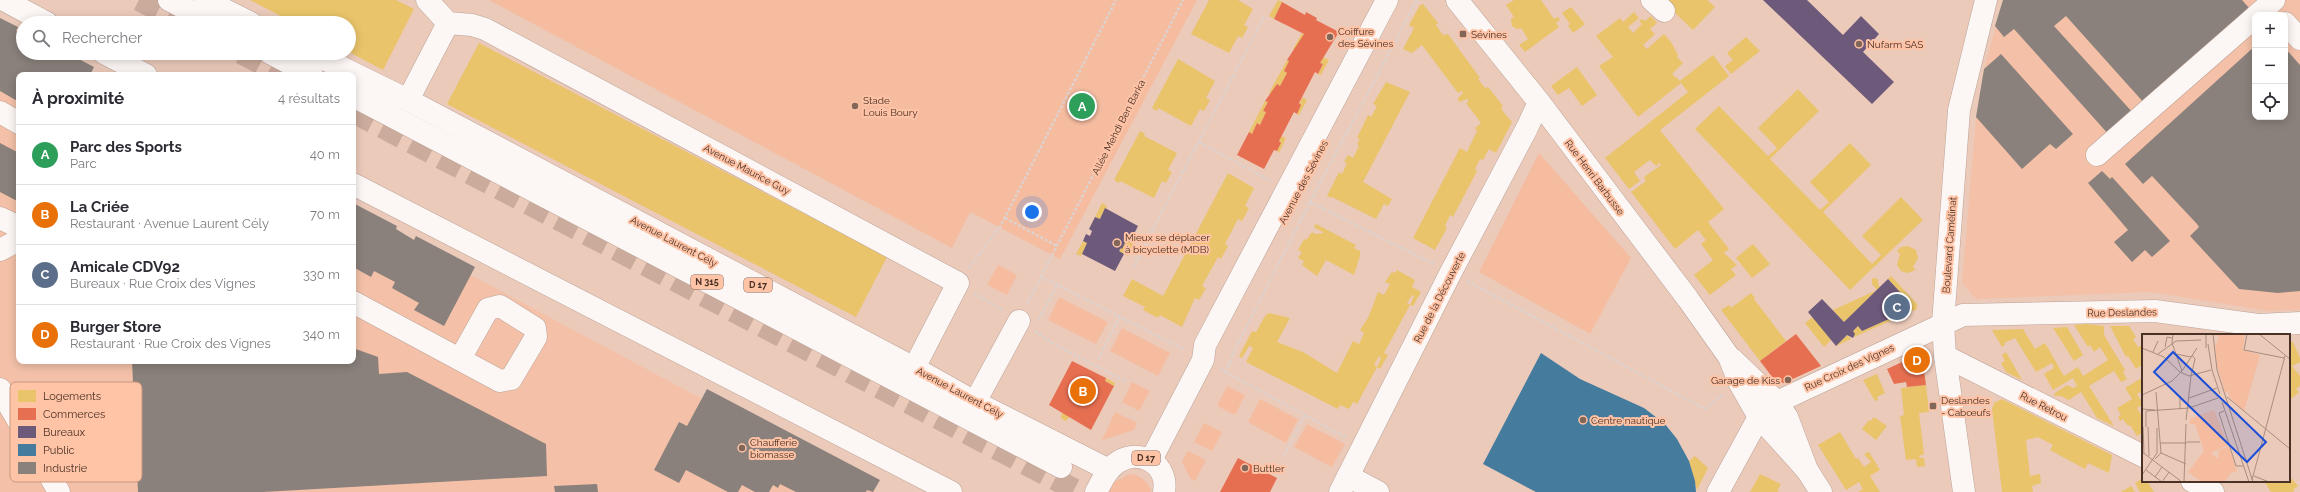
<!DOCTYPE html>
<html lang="fr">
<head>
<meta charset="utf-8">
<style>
	:root { --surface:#fff; --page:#f7f7f7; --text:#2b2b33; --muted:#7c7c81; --line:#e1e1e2; --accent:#111827 }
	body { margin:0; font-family:Raleway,sans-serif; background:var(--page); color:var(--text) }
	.controls { position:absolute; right:12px; top:12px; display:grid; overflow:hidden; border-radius:8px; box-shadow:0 2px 10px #0003 }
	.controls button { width:36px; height:36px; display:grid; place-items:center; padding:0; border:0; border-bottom:1px solid var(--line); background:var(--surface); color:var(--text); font:20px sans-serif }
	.you { position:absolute; left:1032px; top:212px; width:14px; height:14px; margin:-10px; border:3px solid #fff; border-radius:50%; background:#1a73e8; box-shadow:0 0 0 6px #1a73e833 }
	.badge { display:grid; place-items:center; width:26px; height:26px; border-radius:50%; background:var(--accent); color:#fff; font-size:13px; font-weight:700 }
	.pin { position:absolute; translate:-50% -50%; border:2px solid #fff; box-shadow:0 1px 4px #0006 }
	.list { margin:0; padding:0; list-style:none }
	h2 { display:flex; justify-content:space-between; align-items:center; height:52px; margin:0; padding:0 16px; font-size:17px }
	h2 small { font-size:13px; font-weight:400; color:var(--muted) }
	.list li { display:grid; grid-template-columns:26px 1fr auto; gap:12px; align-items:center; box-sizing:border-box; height:60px; padding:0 16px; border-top:1px solid var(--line) }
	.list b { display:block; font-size:15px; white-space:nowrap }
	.list p { margin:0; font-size:13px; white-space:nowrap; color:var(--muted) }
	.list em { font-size:13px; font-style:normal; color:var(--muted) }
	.icon { flex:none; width:22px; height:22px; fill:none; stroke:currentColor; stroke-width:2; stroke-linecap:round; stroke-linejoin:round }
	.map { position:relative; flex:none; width:2300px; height:492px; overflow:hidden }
	.search { position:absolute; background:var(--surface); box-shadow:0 2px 10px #0003; left:16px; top:16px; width:340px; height:44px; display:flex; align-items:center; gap:10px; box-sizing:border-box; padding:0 14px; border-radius:22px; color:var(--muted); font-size:15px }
	.panel { position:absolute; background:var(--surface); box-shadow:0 2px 10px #0003; left:16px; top:72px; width:340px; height:292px; border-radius:8px }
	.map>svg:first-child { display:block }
</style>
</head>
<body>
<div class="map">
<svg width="2300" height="492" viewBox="0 0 2300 492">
	<rect width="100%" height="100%" fill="#ebcaba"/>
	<g fill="#f4c1a8" fill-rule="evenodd">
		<path d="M2003,0H2300V310L2267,311L2151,292L1976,299L1962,283L1976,117L1984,69ZM2255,15H2285V117H2255Z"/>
		<polygon points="0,19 23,33 23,53 56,53 97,75 19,75 19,361 353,361 353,212 876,492 0,492"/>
	</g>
	<g fill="#f5bca0">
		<polygon points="489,0 1197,0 1060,259 970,212 952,248"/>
		<polygon points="1539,153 1631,258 1590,334 1479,272"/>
		<polygon points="998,265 1017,275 1007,295 987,285"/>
		<polygon points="1059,297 1108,322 1096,344 1048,320"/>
		<polygon points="1122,328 1170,353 1158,376 1110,351"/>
		<polygon points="1132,382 1150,391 1139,411 1122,402"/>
		<polygon points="1227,386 1245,395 1235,415 1217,406"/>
		<polygon points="1260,399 1298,419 1286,443 1248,422"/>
		<polygon points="1115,412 1137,423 1134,430 1102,440"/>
		<polygon points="1204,423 1222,432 1212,451 1194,442"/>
		<polygon points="1307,424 1345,444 1332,467 1294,447"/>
		<polygon points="1188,451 1206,460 1195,481 1190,478 1182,461"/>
		<path d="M1130,474C1140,475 1149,482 1151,492H1107L1114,482Z"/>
	</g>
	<g fill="#e9c46a" fill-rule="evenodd">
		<polygon points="250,0 396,0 414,9 383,70 349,52 349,23 294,23"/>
		<polygon points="1209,0 1238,0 1253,9 1244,25 1248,27 1242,38 1238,36 1229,53 1191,34"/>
		<polygon points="1278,0 1282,2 1274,19 1269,16"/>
		<polygon points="1514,0 1541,0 1554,19 1558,17 1560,20 1556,23 1559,27 1525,52 1519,45 1528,39 1521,28 1517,29 1512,26 1511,19 1514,17 1506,5"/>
		<polygon points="1665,0 1707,0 1715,7 1693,30 1671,9"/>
		<polygon points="1423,4 1438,23 1436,25 1443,35 1448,34 1480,78 1478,79 1485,88 1488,87 1503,106 1501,108 1505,114 1512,122 1496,153 1489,149 1483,160 1480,159 1475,169 1477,171 1453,217 1450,215 1445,226 1447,228 1435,250 1413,238 1460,148 1467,152 1477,131 1475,128 1481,123 1466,103 1469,101 1467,99 1459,102 1458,98 1463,93 1462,91 1458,93 1422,45 1412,53 1403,49 1414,28 1409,25 1420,5"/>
		<polygon points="1571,7 1585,24 1573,33 1568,26 1570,24 1562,13"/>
		<polygon points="1634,12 1639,18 1628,27 1633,33 1642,24 1639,21 1642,19 1645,21 1651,16 1657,23 1650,29 1655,34 1643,45 1647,49 1664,34 1671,42 1678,55 1677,57 1683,63 1672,74 1680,81 1713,55 1729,76 1660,130 1724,209 1708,222 1729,249 1724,253 1737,265 1731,269 1736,275 1710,295 1694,275 1713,260 1701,244 1706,240 1698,230 1675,249 1631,192 1646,181 1644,177 1661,165 1660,163 1656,166 1650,160 1634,172 1640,181 1629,189 1605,158 1688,92 1681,83 1638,117 1599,66 1613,57 1596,36 1620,18 1623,22"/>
		<polygon points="1302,33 1304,34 1295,50 1293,49"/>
		<polygon points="1746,37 1760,51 1731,74 1725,66 1733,60 1727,53"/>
		<polygon points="479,43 887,257 856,317 447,104"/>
		<polygon points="1323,57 1329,60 1321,75 1318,74 1323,64 1320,63"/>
		<polygon points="1178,59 1215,81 1206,98 1210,100 1204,111 1200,109 1191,126 1158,108 1157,111 1152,108"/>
		<polygon points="1287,60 1289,61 1284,71 1287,73 1280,86 1277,84 1272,94 1269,93"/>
		<polygon points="1577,67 1597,95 1582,106 1569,88 1558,95 1551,86"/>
		<polygon points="1386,82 1410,92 1363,182 1392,199 1388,206 1384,204 1376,219 1332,197 1332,198 1327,196 1339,172 1342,174 1347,163 1344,162 1348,155 1353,158 1359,146 1357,144 1360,139 1357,138 1368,115 1371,117 1377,106 1373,104"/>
		<polygon points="1798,89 1819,111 1770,159 1820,210 1829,202 1810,182 1850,143 1871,165 1823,212 1872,264 1881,255 1862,236 1901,197 1923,220 1850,290 1695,129 1719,106 1768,156 1777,148 1758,128"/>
		<polygon points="1302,97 1307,100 1299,115 1297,114"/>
		<polygon points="1265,101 1268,102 1263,111 1266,112 1260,125 1257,123 1252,134 1249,132"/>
		<polygon points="1140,131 1145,134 1144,136 1177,153 1168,170 1172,172 1166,183 1162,181 1154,198 1120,181 1119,183 1114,180"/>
		<polygon points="1281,136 1286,138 1279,153 1277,151 1281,143 1279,141"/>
		<polygon points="1228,173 1254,188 1245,206 1249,208 1242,221 1238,219 1225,244 1228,246 1221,259 1218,257 1202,286 1206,288 1199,300 1195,298 1182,327 1160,315 1158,318 1143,310 1145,307 1123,296 1132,279 1163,296"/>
		<polygon points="1102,203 1107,206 1100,219 1095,217"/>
		<polygon points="1316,224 1356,245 1354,248 1360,251 1360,256 1354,275 1326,260 1317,276 1302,265 1304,261 1298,258 1302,252 1298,250 1304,239 1306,240 1312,232 1315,234 1324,233 1314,227"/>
		<polygon points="1083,241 1087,243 1081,256 1076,254"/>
		<polygon points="1126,241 1134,244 1128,256 1119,251"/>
		<polygon points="1753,244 1770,264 1752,278 1736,258"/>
		<polygon points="1908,246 1916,250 1918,258 1913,267 1916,270 1907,273 1901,271 1897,265 1900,254 1897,251 1901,247"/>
		<path d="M1397,270L1415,280L1412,287L1421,292L1413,306L1410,305L1384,353L1388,355L1380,369L1377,367L1381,358L1379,356L1374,365L1377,367L1357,404L1353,402L1349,409L1340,405L1338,409L1246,362L1253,348L1249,346L1242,358L1239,356L1252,331L1256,332L1265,316L1269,313L1290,318L1277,342L1303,352L1337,373L1353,341L1359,344L1364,333L1360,330L1368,318L1378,292L1384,295L1390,284L1385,282L1392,272L1395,273ZM1412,295L1414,296L1410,305L1407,303Z"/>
		<polygon points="1891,276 1917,304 1917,309 1854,337 1853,331 1858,326 1862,331 1898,315 1910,303 1888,279"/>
		<polygon points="1872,278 1878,279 1878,284 1880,287 1877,290 1872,284"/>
		<polygon points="1877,290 1844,322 1833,310"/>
		<polygon points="1751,293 1755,298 1754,299 1786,341 1760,361 1721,310 1729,305 1731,308"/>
		<polygon points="1813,317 1831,340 1824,347 1805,323"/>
		<polygon points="2086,324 2104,326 2104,335 2125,370 2123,372 2127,379 2121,382 2114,371 2089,386 2114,426 2097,418 2081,392 2069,400 2061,396 2054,396 2055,393 2067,385 2073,388 2077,386 2073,378 2053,390 2044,374 2054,368 2052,363 2036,372 2015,338 2004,343 2005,345 2002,347 1992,330 2023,329 2035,349 2045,343 2064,376 2078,367 2083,376 2108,360 2100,347 2094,352 2090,345 2088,347 2074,325"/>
		<polygon points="2110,326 2129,326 2136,337 2133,339 2138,347 2143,345 2143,364 2136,369 2128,356 2126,357"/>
		<polygon points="2067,327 2083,355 2074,361 2053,328"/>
		<polygon points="1847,335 1851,339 1836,346 1836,345"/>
		<polygon points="2289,342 2293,342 2300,358 2300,362 2292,366 2300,376 2300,386 2296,389 2299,392 2291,399"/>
		<polygon points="2006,352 2022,380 2006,372 2001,363 2005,361 2002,355"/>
		<polygon points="1877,374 1885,393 1877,397 1878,400 1875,401 1863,380"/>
		<polygon points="2143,377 2143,391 2137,394 2143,404 2137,408 2143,418 2143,432 2137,436 2130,425 2128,426 2123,419 2120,421 2118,417 2121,415 2117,408 2132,399 2125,388"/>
		<polygon points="1106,378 1115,383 1114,386 1105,381"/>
		<polygon points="1926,385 1929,412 1919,413 1924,454 1919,456 1920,458 1924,458 1925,466 1917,467 1916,459 1906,460 1900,416 1904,415 1901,388"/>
		<polygon points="2002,399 2112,455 2109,473 2088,463 2085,469 2050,450 2053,445 2038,437 2026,440 2030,476 2040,474 2041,483 2032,486 2033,492 2002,492 1992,409 1994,403"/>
		<polygon points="1062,411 1070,416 1068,419 1065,421 1061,418"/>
		<polygon points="1874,417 1887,426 1876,440 1862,429 1869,420 1871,421"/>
		<polygon points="1840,432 1856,459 1858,458 1864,467 1871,462 1864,454 1869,452 1880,470 1870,476 1880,492 1858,492 1863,489 1859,482 1846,490 1818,445"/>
		<polygon points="1695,456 1708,468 1697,490 1689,461"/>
		<polygon points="1760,474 1781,484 1777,491 1780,492 1750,492"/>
		<polygon points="2143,478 2143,481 2147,481 2154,492 2140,492 2135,483"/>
		<polygon points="2291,478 2298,486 2293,490 2294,492 2271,492 2264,481 2289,481"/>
		<polygon points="2131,486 2135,492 2121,492"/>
	</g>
	<g fill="#e76f51">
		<polygon points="1282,2 1305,15 1306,12 1317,18 1316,20 1339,32 1320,63 1323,64 1318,74 1315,72 1299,103 1301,105 1297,114 1294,112 1279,141 1281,143 1277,151 1274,150 1264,169 1237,155 1249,132 1252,134 1257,123 1260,125 1266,112 1263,111 1268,102 1265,101 1277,84 1280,86 1287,73 1284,71 1289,61 1287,60 1304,34 1274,19"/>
		<polygon points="1796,334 1821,366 1784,383 1776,382 1760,361"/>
		<polygon points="1913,357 1923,363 1926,385 1907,387 1906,382 1894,384 1887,369"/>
		<polygon points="1072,361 1106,378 1105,381 1114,386 1091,430 1049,405"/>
		<polygon points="1238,458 1277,478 1270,492 1220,492"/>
	</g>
	<g fill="#6d597a">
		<polygon points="1763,0 1807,0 1843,35 1861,16 1879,34 1863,52 1894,82 1872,104"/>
		<polygon points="1105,208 1138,226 1130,242 1126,241 1122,249 1121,248 1119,251 1124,254 1115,271 1082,254 1087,243 1083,241 1086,234 1090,236 1092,231 1089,229 1095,217 1100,219"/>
		<polygon points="1888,279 1910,303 1898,315 1862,331 1858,326 1853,331 1855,334 1853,338 1847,335 1836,346 1808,312 1822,299 1844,322"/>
	</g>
	<polygon fill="#457b9d" points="1541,353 1580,379 1644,408 1665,424 1677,439 1689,461 1695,481 1696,492 1536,492 1483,464"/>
	<g fill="#8a817c">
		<polygon points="2003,0 2242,0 2250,9 2145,104 2066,16 2054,26 2134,114 2110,136 2014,29 2004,37 1995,26"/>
		<polygon points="0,18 18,27 16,31 23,34 23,53 67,53 94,67 90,75 19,75 19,102 0,91"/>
		<polygon points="2255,46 2255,117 2285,117 2285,48 2300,65 2300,291 2278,293 2239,289 2190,236 2199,227 2197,224 2152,176 2143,184 2125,164"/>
		<polygon points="2001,54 2073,134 2056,149 2050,144 2022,169 1976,117 1984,69"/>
		<polygon points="0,143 19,153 19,202 0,192"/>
		<polygon points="2102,171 2110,179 2112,177 2170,241 2152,257 2145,250 2132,262 2114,242 2128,230 2088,183"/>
		<polygon points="353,203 397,226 396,229 414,240 416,236 475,267 444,326 414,310 419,303 392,288 395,282 374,271 371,277 353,267"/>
		<polygon points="353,348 378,357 379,374 407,372 546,444 547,476 263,492 138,492 132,361 353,361"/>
		<polygon points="707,389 880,480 873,492 867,490 866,492 796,492 780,484 778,488 773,485 769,492 755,492 742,485 738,492 728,492 686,470 679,483 654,470 679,422 687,426"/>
		<polygon points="597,484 598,492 555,492 554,486"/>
	</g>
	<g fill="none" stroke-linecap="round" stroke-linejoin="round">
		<g stroke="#cbab9c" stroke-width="22" stroke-dasharray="22 11" stroke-linecap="butt">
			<polyline points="139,0 183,23"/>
			<polyline points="241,53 283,75"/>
			<polyline points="353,112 1079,492"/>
		</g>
		<defs>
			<g id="minor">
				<polyline points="427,0 448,23 472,25 485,29 958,283 914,368"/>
				<polyline points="1457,0 1539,102 1688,299 1729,357 1739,382 1759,417 1807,470"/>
				<polyline points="1652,0 1664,11"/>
				<polyline points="2257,15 2274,0"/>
				<polyline points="2285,23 2300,39"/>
				<polyline points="408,100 448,23"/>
				<polyline points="0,112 19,123"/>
				<polyline points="2097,155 2255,17"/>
				<polyline points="0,218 19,227"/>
				<polyline points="0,250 19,240"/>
				<polyline points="353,302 500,381 511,379 536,337 535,328 500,306 488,309 460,359"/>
				<polyline points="1945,356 2143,456"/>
				<polyline points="1732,359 1777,402 1787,417 1807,470 1821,492"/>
				<polyline points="0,389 59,492"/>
				<polyline points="975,402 1019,321"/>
				<path d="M12,410C45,397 71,394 106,394"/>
				<polyline points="1151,460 1203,360 1205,345 1387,0"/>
				<polyline points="1348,476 1378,492"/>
				<polyline points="2192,481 2213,492"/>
				<polyline points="1340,492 1451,272 1527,128 1539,102"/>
				<polyline points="1718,492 1759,417 1777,402 1963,315 2155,311 2258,325 2300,323"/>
			</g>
			<g id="major">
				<polyline points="4,0 47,23"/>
				<polyline points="205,0 251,23"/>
				<polyline points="104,53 146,75"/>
				<polyline points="312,53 408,100 914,368 975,402 1109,470"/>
				<polyline points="353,184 951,492"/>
				<path d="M1096,492C1102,481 1107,469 1118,462C1140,448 1169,464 1164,492"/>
				<polyline points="1964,492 1945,356 1943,323 1959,110 1986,0"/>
			</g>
			<g id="highway">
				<polyline points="169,0 213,23"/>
				<polyline points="270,53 312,75"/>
				<polyline points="353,96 1061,467"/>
			</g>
		</defs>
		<use href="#minor" stroke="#bca296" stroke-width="23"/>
		<use href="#major" stroke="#bca296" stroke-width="23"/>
		<use href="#highway" stroke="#bca296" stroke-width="23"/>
		<g stroke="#ddd2ce" stroke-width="2.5" stroke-dasharray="3 2" stroke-linecap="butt">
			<polyline points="1199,142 1271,181"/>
			<polyline points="1310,202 1434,264"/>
			<polyline points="1005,218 1057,246"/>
			<polyline points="1133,267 1265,15"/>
			<polyline points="969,268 1000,227 1116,0"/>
			<polyline points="1042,277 1185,350"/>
			<polyline points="1467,281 1705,409 1724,393"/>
			<polyline points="974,293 1004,311"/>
			<polyline points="1027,304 1183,0"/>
			<polyline points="1039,319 1057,285"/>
			<polyline points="1035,331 1052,343 1127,382"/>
			<polyline points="1098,359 1120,317"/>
			<polyline points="1220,369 1347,438"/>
			<polyline points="1226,372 1235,349 1310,202 1417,0"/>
			<polyline points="1284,455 1305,415"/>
		</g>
		<use href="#minor" stroke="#fcf7f5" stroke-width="22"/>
		<use href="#major" stroke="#fcf7f5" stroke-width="22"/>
		<use href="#highway" stroke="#fcf7f5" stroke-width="22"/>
	</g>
	<g fill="#826759" stroke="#ffc3a6" stroke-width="1.5">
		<rect x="1459" y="30" width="8" height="8" rx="2"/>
		<circle cx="1330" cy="37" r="4"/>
		<circle cx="1859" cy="44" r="4"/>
		<circle cx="855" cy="106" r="4"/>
		<circle cx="1117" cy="243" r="4"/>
		<circle cx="1788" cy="380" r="4"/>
		<rect x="1929" y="402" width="8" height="8" rx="2"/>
		<circle cx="1583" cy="420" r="4"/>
		<circle cx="742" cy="448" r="4"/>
		<circle cx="1245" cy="468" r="4"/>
	</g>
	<g text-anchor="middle" stroke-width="4" stroke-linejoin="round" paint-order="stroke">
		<g fill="#ffc3a6" stroke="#805d4c" stroke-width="1">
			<rect x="691" y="275" width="32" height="14" rx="3"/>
			<rect x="744" y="278" width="28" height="14" rx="3"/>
			<rect x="1132" y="451" width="28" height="14" rx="3"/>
		</g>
		<g font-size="9" font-weight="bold" fill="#493125">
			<text x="707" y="285">N 315</text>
			<text x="758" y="288">D 17</text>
			<text x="1146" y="461">D 17</text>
		</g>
		<g font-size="10" fill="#493125" stroke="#ffc3a6" text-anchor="start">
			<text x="1338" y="35">Coiffure<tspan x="1338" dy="12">des Sévines</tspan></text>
			<text x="1471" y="38">Sévines</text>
			<text x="1867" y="48">Nufarm SAS</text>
			<text x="863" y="104">Stade<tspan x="863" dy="12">Louis Boury</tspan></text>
			<text x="1125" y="241">Mieux se déplacer<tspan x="1125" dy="12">à bicyclette (MDB)</tspan></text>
			<text x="1780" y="384" text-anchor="end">Garage de Kiss</text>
			<text x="1941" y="404">Deslandes<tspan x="1941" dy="12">- Cabœufs</tspan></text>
			<text x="1591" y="424">Centre nautique</text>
			<text x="750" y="446">Chaufferie<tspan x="750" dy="12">biomasse</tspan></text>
			<text x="1253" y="472">Buttler</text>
		</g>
		<g font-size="10" fill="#493125" stroke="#ffc3a6">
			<text transform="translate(1118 127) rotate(-63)" y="4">Allée Mehdi Ben Barka</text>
			<text transform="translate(747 169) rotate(28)" y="4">Avenue Maurice Guy</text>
			<text transform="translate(1595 177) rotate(53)" y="4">Rue Henri Barbusse</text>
			<text transform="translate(1303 182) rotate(-62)" y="4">Avenue des Sévines</text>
			<text transform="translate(674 241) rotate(28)" y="4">Avenue Laurent Cély</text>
			<text transform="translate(1949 245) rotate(-86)" y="4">Boulevard Camélinat</text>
			<text transform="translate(1439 297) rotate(-63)" y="4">Rue de la Découverte</text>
			<text transform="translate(2122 312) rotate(-1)" y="4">Rue Deslandes</text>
			<text transform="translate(1849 367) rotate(-25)" y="4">Rue Croix des Vignes</text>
			<text transform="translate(960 392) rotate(28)" y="4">Avenue Laurent Cély</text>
			<text transform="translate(2044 406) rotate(27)" y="4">Rue Retrou</text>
		</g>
	</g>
	<g transform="translate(2142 334)">
		<rect width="148" height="148" fill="#ebcaba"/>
		<path d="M103,0L101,16L118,21L102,77L87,63L86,58H83L75,33L73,9H75L77,2L72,1ZM72,76L86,111L69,119L76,125L77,116L87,112L95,137L89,139L83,148H60L46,138L62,117L53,90H48V85Z" fill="#f5bca0"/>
		<path fill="none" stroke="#aa8d7e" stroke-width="1" d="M31,0L30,9L40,37M64,0V14M71,0L75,36L111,148M105,0L102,16L142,24M117,0L148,25M66,10L70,36L78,60M23,13L25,3L30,4M0,14L22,23L38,38L47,42L69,36M11,18L16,7M16,20L34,7L59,6M34,20L49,23M0,61L30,47L40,37L55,14M38,62V75M85,63L148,115M47,64L75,54M80,68L107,148M0,75L13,76M82,77L77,79L94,132H101M44,86L49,42L53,25L50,21M1,93L2,120M4,93V77L47,74L76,64M6,93L7,122M45,108H58M18,109H45M0,118L40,148M19,119L44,130M13,125L19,119L14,58M4,136L20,148M0,141L15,119V94M112,142L127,148M13,143L20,133M110,146L143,22M20,148L27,138M42,148L44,90"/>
		<path fill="#1d4ed8" fill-opacity="0.15" stroke="#1d4ed8" stroke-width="2" d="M31,18L124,108L105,128L12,38Z"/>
		<rect width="148" height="148" fill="none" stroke="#493125" stroke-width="2"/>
	</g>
	<rect x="10" y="382" width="132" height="100" rx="6" fill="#ffc3a6" stroke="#c8977f" stroke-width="1"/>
	<rect x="18" y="390" width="18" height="12" fill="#e9c46a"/>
	<rect x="18" y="408" width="18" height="12" fill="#e76f51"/>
	<rect x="18" y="426" width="18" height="12" fill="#6d597a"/>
	<rect x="18" y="444" width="18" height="12" fill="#457b9d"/>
	<rect x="18" y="462" width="18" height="12" fill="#8a817c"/>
	<g font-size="11" fill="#493125">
		<text x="43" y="400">Logements</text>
		<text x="43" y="418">Commerces</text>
		<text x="43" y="436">Bureaux</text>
		<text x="43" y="454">Public</text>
		<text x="43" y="472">Industrie</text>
	</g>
</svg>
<div class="controls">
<button>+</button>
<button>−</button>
<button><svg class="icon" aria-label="locate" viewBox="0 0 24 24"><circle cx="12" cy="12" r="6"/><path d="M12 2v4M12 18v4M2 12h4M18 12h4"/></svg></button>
</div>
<div class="you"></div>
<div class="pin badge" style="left:1082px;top:106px;background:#2e9e5b">A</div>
<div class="pin badge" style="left:1083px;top:391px;background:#e8710a">B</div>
<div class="pin badge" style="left:1897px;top:307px;background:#5c6f8a">C</div>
<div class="pin badge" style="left:1917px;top:360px;background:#e8710a">D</div>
<div class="search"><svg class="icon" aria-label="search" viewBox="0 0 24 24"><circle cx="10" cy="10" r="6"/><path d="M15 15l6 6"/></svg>Rechercher</div>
<section class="panel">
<h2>À proximité<small>4 résultats</small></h2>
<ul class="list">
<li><span class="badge" style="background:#2e9e5b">A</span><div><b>Parc des Sports</b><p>Parc</p></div><em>40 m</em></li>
<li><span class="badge" style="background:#e8710a">B</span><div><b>La Criée</b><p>Restaurant · Avenue Laurent Cély</p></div><em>70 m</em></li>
<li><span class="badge" style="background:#5c6f8a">C</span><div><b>Amicale CDV92</b><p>Bureaux · Rue Croix des Vignes</p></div><em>330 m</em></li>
<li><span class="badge" style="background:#e8710a">D</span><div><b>Burger Store</b><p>Restaurant · Rue Croix des Vignes</p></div><em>340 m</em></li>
</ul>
</section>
</div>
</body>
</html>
